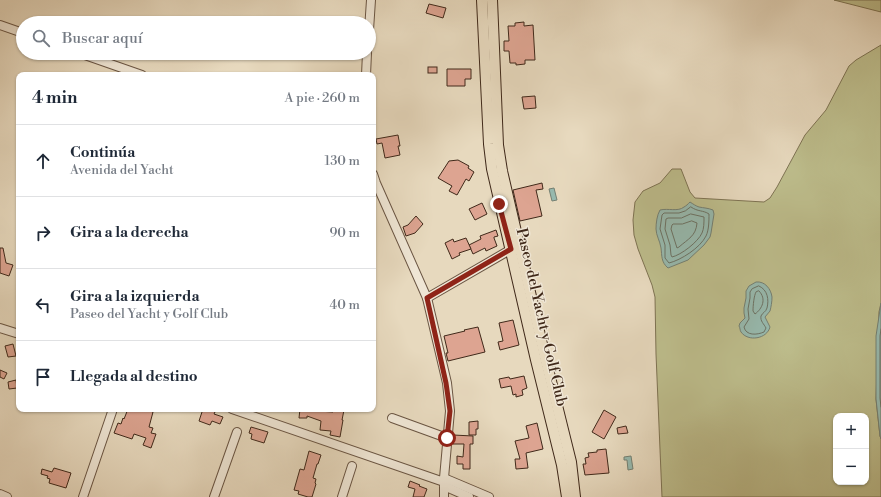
<!DOCTYPE html>
<html lang="es">
<head>
<meta charset="utf-8">
<style>
	:root { --surface:#fff; --page:#f6f6f7; --text:#1f2937; --muted:#747a83; --line:#e0e1e3 }
	body { margin:0; font-family:"Libre Bodoni",serif; background:var(--page); color:var(--text) }
	.controls { position:absolute; right:12px; bottom:12px; display:grid; overflow:hidden; border-radius:8px; box-shadow:0 1px 3px #0004 }
	.controls button { width:36px; height:36px; display:grid; place-items:center; padding:0; border:0; border-bottom:1px solid var(--line); background:var(--surface); color:var(--text); font:20px sans-serif }
	.stop { position:absolute; width:12px; height:12px; margin:-9px; border:3px solid #8f2418; border-radius:50%; background:#fff }
	.stop.end { background:#8f2418; border-color:#fff; box-shadow:0 1px 4px #0008 }
	.list { margin:0; padding:0; list-style:none }
	h2 { display:flex; justify-content:space-between; align-items:center; height:52px; margin:0; padding:0 16px; font-size:17px }
	h2 small { font-size:13px; font-weight:400; color:var(--muted) }
	.list li { display:grid; grid-template-columns:26px 1fr auto; gap:12px; align-items:center; box-sizing:border-box; height:72px; padding:0 16px; border-top:1px solid var(--line) }
	.list b { display:block; font-size:15px; white-space:nowrap }
	.list p { margin:0; font-size:13px; white-space:nowrap; color:var(--muted) }
	.list em { font-size:13px; font-style:normal; color:var(--muted) }
	.icon { flex:none; width:22px; height:22px; fill:none; stroke:currentColor; stroke-width:2; stroke-linecap:round; stroke-linejoin:round }
	.map { position:relative; flex:none; width:881px; height:497px; overflow:hidden }
	.search { position:absolute; background:var(--surface); box-shadow:0 1px 3px #0004; left:16px; top:16px; width:360px; height:44px; display:flex; align-items:center; gap:10px; box-sizing:border-box; padding:0 14px; border-radius:22px; color:var(--muted); font-size:15px }
	.panel { position:absolute; background:var(--surface); box-shadow:0 1px 3px #0004; left:16px; top:72px; width:360px; height:340px; border-radius:8px }
	.map>svg:first-child { display:block }
</style>
</head>
<body>
<div class="map">
<svg width="881" height="497" viewBox="0 0 881 497">
	<rect width="100%" height="100%" fill="#e7d9be"/>
	<filter id="stains"><feTurbulence type="fractalNoise" baseFrequency=".005" numOctaves="4"/><feColorMatrix values="0 0 0 0 .2 0 0 0 0 .09 0 0 0 0 .02 0 0 0 .5 -.17"/></filter>
	<radialGradient id="worn" r=".72"><stop offset=".6" stop-color="#630" stop-opacity="0"/><stop offset="1" stop-color="#630" stop-opacity=".3"/></radialGradient>
	<g fill="#bdbd8c" stroke="#7e7353" fill-rule="evenodd">
		<polygon points="834,0 881,0 881,12"/>
		<path d="M881,45V303L879,312L876,399L880,436L881,439V497H662L656,354L655,297L652,285L638,249L634,235L633,220L635,202L643,191L660,183L672,169H681L690,192L695,198L764,202L770,198L777,187L805,135L826,110L849,66L856,60ZM836,416H866V482H836Z"/>
	</g>
	<g fill="#97baaf" stroke="#748073">
		<polygon points="554,188 557,200 552,201 549,189"/>
		<path d="M690,202C693,204 696,206 699,207C704,208 708,208 713,210L714,214L711,233L710,237L704,245L688,260L668,268C661,262 662,256 661,248C660,241 656,235 656,229C656,223 657,215 660,210C668,208 678,212 684,207C686,206 688,204 690,202Z"/>
		<path d="M756,282C765,281 771,289 772,297C772,302 771,307 770,311L765,317L770,327C767,339 748,342 741,332C740,331 740,327 739,326L740,323L745,318L744,313V308L746,298V291L749,286Z"/>
		<polygon points="881,303 881,439 880,436 876,399 876,336"/>
		<polygon points="631,456 633,469 628,470 627,460 624,460 624,457"/>
	</g>
	<g fill="none" stroke-linecap="round" stroke-linejoin="round">
		<g stroke="#6c7264" stroke-width="1">
			<path d="M691,207C698,212 703,210 709,214C709,220 709,230 706,236C700,248 681,260 669,263L665,258V245L660,229L662,215L664,213H679L685,211Z"/>
			<path d="M691,214L704,217C704,222 704,229 702,233C698,242 681,255 672,257L671,255L670,245L665,229L666,219L668,218H681Z"/>
			<path d="M692,221L697,223C696,236 688,239 679,247L677,248L671,229L672,225L673,224H682Z"/>
			<path d="M759,286C768,290 769,300 767,308C766,312 762,313 761,316C760,321 764,324 766,328L764,332C757,335 746,336 744,327L749,319L748,309L750,298V292L752,289Z"/>
			<path d="M759,291C767,299 762,309 755,314L753,311C753,306 754,295 756,292Z"/>
			<polyline points="881,329 880,336 880,398 881,407"/>
		</g>
	</g>
	<g fill="#dda491" stroke="#40291a">
		<polygon points="429,4 446,8 443,18 426,13"/>
		<polygon points="524,22 524,26 533,25 535,60 525,60 525,64 516,65 516,63 510,63 509,51 504,51 504,41 509,41 508,26 515,26 515,23"/>
		<rect x="428" y="67" width="9" height="6"/>
		<polygon points="447,69 471,69 471,79 465,79 465,86 447,86"/>
		<polygon points="535,96 536,108 524,109 522,97"/>
		<polygon points="398,135 400,146 398,146 400,155 385,158 382,143 377,144 376,139"/>
		<polygon points="458,160 469,166 468,168 474,172 469,181 466,179 457,195 449,191 452,186 438,178 449,161"/>
		<polygon points="542,183 543,189 536,190 542,216 520,221 513,190"/>
		<polygon points="482,203 487,214 475,220 469,209"/>
		<polygon points="416,216 423,224 415,233 406,236 403,227 408,225"/>
		<polygon points="496,230 498,236 494,237 494,238 497,246 486,251 485,248 473,254 469,245 481,239 480,236"/>
		<polygon points="466,238 471,249 459,253 460,255 452,259 445,243 453,239 454,242"/>
		<polygon points="0,248 3,248 6,263 13,265 9,276 0,273"/>
		<polygon points="513,320 519,345 500,350 498,342 503,341 499,323"/>
		<polygon points="478,327 485,352 448,361 446,353 448,353 444,336 465,331 464,330"/>
		<polygon points="13,344 16,356 8,357 5,346"/>
		<polygon points="0,370 7,373 4,379 0,377"/>
		<polygon points="524,376 527,388 522,390 523,395 516,397 516,394 513,395 511,386 501,388 499,379 509,377 510,379"/>
		<polygon points="16,380 17,388 9,389 8,382"/>
		<polygon points="128,409 139,409 145,411 145,409 153,412 149,427 153,428 151,433 156,434 151,448 143,445 146,438 134,434 132,439 114,433 118,423 121,424 123,418 124,419"/>
		<polygon points="203,409 207,409 215,412 214,414 223,417 220,424 212,421 210,425 199,421"/>
		<polygon points="300,409 319,409 318,411 333,412 334,409 344,410 342,420 343,420 340,437 330,435 331,431 320,430 321,421 307,416 307,418 299,418"/>
		<polygon points="604,410 616,417 604,439 592,432"/>
		<polygon points="478,421 478,429 476,429 476,435 469,435 469,422"/>
		<polygon points="537,423 543,449 526,453 528,468 516,469 515,459 520,459 515,441 529,438 526,426"/>
		<polygon points="626,426 628,433 618,434 617,428"/>
		<polygon points="251,427 268,432 264,443 251,439 252,434 249,433"/>
		<polygon points="453,435 473,436 473,444 470,444 470,469 463,469 463,464 457,464 457,456 463,457 464,444 453,444"/>
		<polygon points="606,449 609,473 585,475 583,464 586,464 585,458 589,457 588,453 597,452 597,450"/>
		<polygon points="309,451 321,455 318,464 317,464 313,478 316,479 315,483 316,484 312,497 308,497 298,494 299,491 294,490 300,469 304,470"/>
		<polygon points="54,468 71,473 66,488 49,483 50,479 47,478 48,476 41,474 42,469 52,472"/>
		<polygon points="410,481 420,485 419,486 427,489 424,497 413,497 415,489 408,487"/>
	</g>
	<g fill="none" stroke-linecap="round" stroke-linejoin="round">
		<defs>
			<g id="minor">
				<polyline points="0,25 23,33"/>
				<polyline points="369,30 371,0"/>
				<polyline points="79,53 142,75"/>
				<polyline points="366,75 367,53"/>
				<polyline points="373,174 376,183 427,298 447,383 450,411 444,478 444,497"/>
				<polyline points="427,298 515,247"/>
				<polyline points="0,328 19,334"/>
				<polyline points="232,409 444,482"/>
				<polyline points="392,418 447,438"/>
				<polyline points="444,478 489,497"/>
				<polyline points="444,486 469,497"/>
				<polyline points="0,494 7,497"/>
				<polyline points="83,497 113,409"/>
				<polyline points="214,497 237,432"/>
				<polyline points="342,497 352,466"/>
			</g>
			<g id="major">
				<polyline points="482,0 489,144 492,169 536,360 562,465 567,497"/>
				<polyline points="492,0 498,145 502,171 545,357 571,462 575,497"/>
			</g>
		</defs>
		<use href="#minor" stroke="#6a5543" stroke-width="10"/>
		<use href="#major" stroke="#40291a" stroke-width="12"/>
		<use href="#minor" stroke="#efe6d5" stroke-width="8"/>
		<use href="#major" stroke="#e7d9be" stroke-width="10"/>
	</g>
	<g fill="none" stroke-linecap="round" stroke-linejoin="round">
		<polyline stroke="#8f2418" stroke-width="5" points="447,438 450,411 446,383 427,298 511,249 499,204"/>
	</g>
	<g text-anchor="middle" stroke-width="3" stroke-linejoin="round" paint-order="stroke">
		<g font-size="15" fill="#40291a" stroke="#efe6d5">
			<text transform="translate(542 317) rotate(77)" y="5">Paseo del Yacht y Golf Club</text>
		</g>
	</g>
	<rect width="100%" height="100%" filter="url(#stains)"/>
	<rect width="100%" height="100%" fill="url(#worn)"/>
</svg>
<div class="controls">
<button>+</button>
<button>−</button>
</div>
<div class="stop" style="left:447px;top:438px"></div>
<div class="stop end" style="left:499px;top:204px"></div>
<div class="search"><svg class="icon" aria-label="search" viewBox="0 0 24 24"><circle cx="10" cy="10" r="6"/><path d="M15 15l6 6"/></svg>Buscar aquí</div>
<section class="panel">
<h2>4 min<small>A pie · 260 m</small></h2>
<ul class="list">
<li><svg class="icon" aria-label="ahead" viewBox="0 0 24 24"><path d="M12 20V5M6 11l6-6 6 6"/></svg><div><b>Continúa</b><p>Avenida del Yacht</p></div><em>130 m</em></li>
<li><svg class="icon" aria-label="right" viewBox="0 0 24 24"><path d="M7 20v-9h11M14 6l5 5-5 5"/></svg><div><b>Gira a la derecha</b></div><em>90 m</em></li>
<li><svg class="icon" aria-label="left" viewBox="0 0 24 24"><path d="M17 20v-9H6M10 6l-5 5 5 5"/></svg><div><b>Gira a la izquierda</b><p>Paseo del Yacht y Golf Club</p></div><em>40 m</em></li>
<li><svg class="icon" aria-label="arrive" viewBox="0 0 24 24"><path d="M6 21V4h12l-3 4 3 4H6"/></svg><div><b>Llegada al destino</b></div></li>
</ul>
</section>
</div>
</body>
</html>
